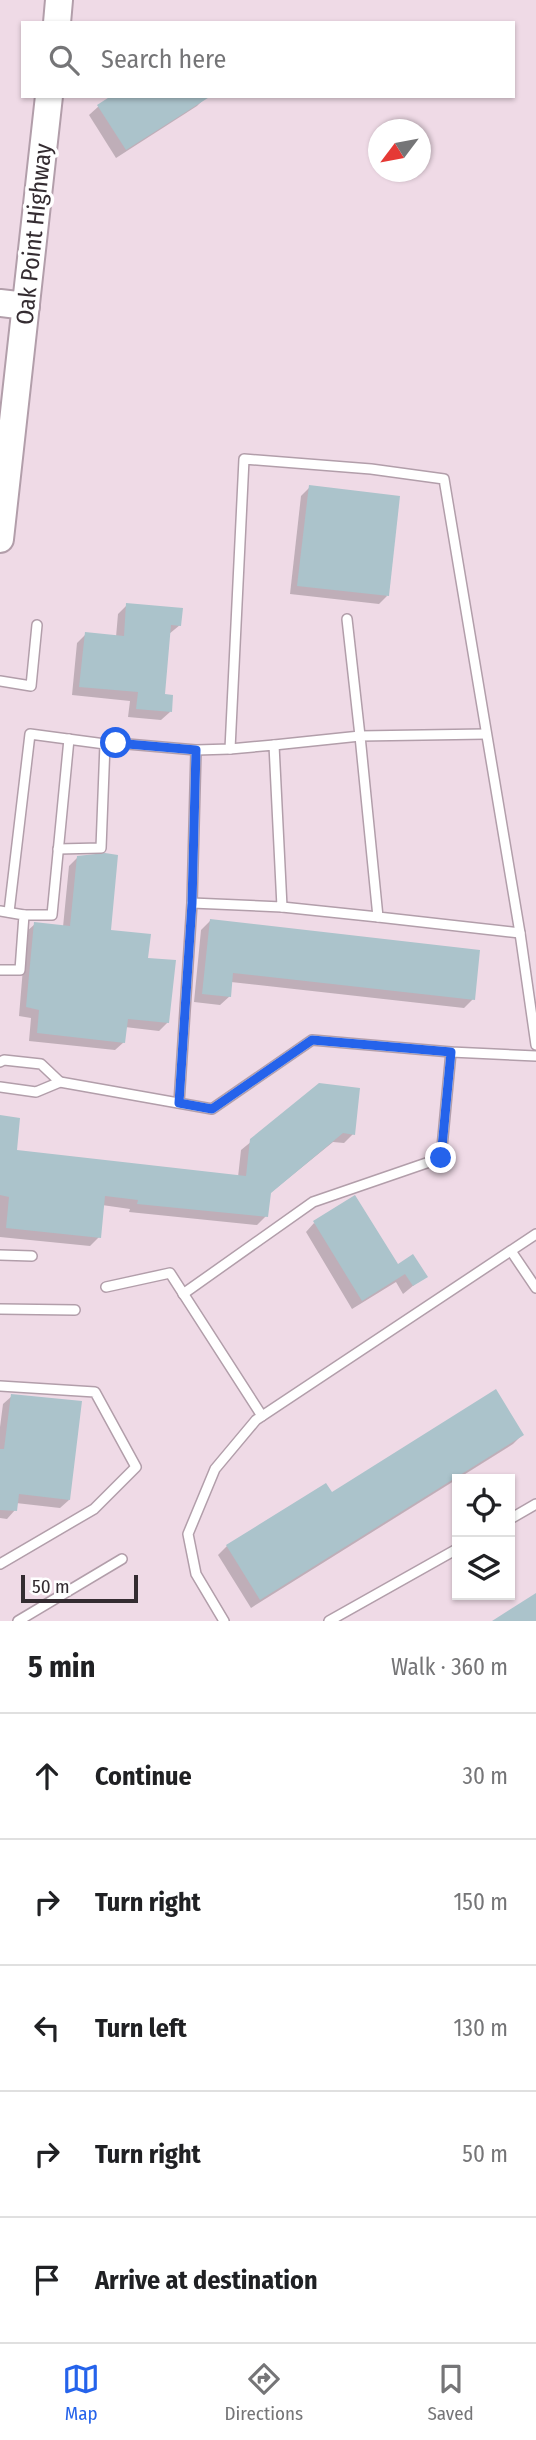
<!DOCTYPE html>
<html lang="en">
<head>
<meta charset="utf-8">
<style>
	:root { --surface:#fff; --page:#f2f2f2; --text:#202124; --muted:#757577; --line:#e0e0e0; --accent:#2563eb }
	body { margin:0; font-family:"Fira Sans Condensed",sans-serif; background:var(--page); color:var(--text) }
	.controls { position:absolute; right:21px; bottom:21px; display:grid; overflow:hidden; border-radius:0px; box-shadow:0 2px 5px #0004 }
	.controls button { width:63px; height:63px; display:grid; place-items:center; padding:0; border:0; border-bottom:2px solid var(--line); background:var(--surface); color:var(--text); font:35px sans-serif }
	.compass { position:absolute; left:368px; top:119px; width:63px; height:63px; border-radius:50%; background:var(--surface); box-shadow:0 2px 5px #0004; rotate:238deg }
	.scale { position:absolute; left:21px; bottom:18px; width:117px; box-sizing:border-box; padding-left:7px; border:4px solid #342c31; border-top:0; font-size:19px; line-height:24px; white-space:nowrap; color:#342c31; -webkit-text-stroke:5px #fff; paint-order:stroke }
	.stop { position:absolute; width:21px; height:21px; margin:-16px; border:5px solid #2563eb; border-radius:50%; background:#fff }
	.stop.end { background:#2563eb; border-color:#fff; box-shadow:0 2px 7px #0008 }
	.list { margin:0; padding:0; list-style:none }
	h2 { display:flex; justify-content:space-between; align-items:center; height:91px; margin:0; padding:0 28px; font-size:30px }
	h2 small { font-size:23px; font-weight:400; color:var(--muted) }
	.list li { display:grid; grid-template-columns:46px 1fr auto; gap:21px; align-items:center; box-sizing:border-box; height:126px; padding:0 28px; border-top:2px solid var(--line) }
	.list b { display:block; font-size:26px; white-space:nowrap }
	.list em { font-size:23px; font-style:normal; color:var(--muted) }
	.icon { flex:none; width:38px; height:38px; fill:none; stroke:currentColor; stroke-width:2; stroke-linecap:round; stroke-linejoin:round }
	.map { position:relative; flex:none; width:536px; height:1621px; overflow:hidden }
	.search { position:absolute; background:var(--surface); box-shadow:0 2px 5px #0004; left:21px; right:21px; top:21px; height:77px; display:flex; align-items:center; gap:18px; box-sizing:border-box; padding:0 24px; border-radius:0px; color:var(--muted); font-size:26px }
	.sheet { height:721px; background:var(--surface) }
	nav { display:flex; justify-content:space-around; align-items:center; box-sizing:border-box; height:98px; border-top:2px solid var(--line); background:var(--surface); font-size:19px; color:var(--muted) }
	nav a { display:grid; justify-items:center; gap:4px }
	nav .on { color:var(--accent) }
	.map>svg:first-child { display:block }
</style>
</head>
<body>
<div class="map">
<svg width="536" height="1621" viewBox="0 0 536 1621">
	<rect width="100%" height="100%" fill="#efdae6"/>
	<g fill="#0003">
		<polygon points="206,97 197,106 116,158 89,115 99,106"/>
		<polygon points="310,487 387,596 379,604 290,594 301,496"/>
		<polygon points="127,605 180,625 169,634 164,695 170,712 161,720 128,717 130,701 72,695 77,643 86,634 116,637 118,614"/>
		<polygon points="78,857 109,932 146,959 168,1022 159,1031 125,1027 124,1042 115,1050 29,1041 31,1018 19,1016 26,932 35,924 63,927 69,866"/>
		<polygon points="210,921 473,999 464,1008 231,982 230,996 220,1005 194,1002 201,930"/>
		<polygon points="320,1085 353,1134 344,1143 333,1142 269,1194 266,1216 257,1225 129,1212 130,1209 102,1205 99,1237 90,1246 0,1237 0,1117 15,1152 238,1177 241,1150"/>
		<polygon points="314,1223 398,1266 425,1276 403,1294 396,1282 352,1309 306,1232"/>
		<polygon points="12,1396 69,1500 60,1508 16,1503 15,1510 7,1519 0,1518 0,1427 3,1404"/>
		<polygon points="522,1435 513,1444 251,1608 218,1555 227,1546"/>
	</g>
	<g fill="#abc3cb">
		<polygon points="111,96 211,96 126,150 97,105"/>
		<polygon points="309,485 400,496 389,596 297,586"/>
		<polygon points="126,603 183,608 181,626 171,625 165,694 173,695 172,712 136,709 138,692 79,687 85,632 124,636"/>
		<polygon points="105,853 118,855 111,930 151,934 148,958 176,960 169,1023 128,1019 125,1043 37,1033 39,1010 26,1007 34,922 70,926 77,856"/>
		<polygon points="210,919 480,950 475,1000 233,973 231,997 202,994"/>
		<polygon points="319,1083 360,1088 355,1135 343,1133 271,1193 268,1217 137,1204 138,1200 105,1196 101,1238 6,1228 9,1197 0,1195 0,1115 20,1118 17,1150 246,1176 250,1139"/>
		<polygon points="355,1195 398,1264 413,1254 428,1277 413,1286 405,1274 362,1301 313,1221"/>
		<polygon points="496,1389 524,1435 260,1600 226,1545 326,1483 332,1492"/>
		<polygon points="11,1394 82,1401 70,1500 19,1494 17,1511 0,1510 0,1449 4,1449"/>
		<polygon points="536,1593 536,1621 492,1621"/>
	</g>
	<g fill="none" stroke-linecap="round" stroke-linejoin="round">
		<defs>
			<g id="lane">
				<polyline points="0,681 31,686 37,625"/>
				<polyline points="486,734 360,736 378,917 520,933"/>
				<polyline points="105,744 116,743 196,750 230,749 244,459 371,469 444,479 520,933 536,1045"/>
				<polyline points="274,745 360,736 347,619"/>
				<polyline points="192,903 282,907 274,745 230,749"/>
				<polyline points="282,907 378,917"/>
				<polyline points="0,911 24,915 20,970 0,970"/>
				<polyline points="9,912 30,734 105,744 101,848 58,849"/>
				<polyline points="24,915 52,915 69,739"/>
				<polyline points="0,1062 4,1060 41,1064 60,1082"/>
				<polyline points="0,1087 36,1092 60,1082 212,1109 312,1040 451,1052 536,1056"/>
				<polyline points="179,1103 192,903 196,750"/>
				<polyline points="511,1251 536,1288"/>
				<polyline points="0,1255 32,1256"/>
				<polyline points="106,1287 170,1273 262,1416"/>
				<polyline points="183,1294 313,1202 441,1158 451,1052"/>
				<polyline points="0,1309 75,1310"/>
				<polyline points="0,1386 95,1392 136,1467 94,1509 0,1564"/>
				<polyline points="510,1519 536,1504"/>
				<polyline points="18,1621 122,1559"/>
				<polyline points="224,1621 196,1574 188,1534 215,1469 256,1420 536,1234"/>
				<polyline points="329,1621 457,1549"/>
			</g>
			<g id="primary">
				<polyline points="57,23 59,0"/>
				<polyline points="0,303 26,306"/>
				<polyline points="0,539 49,96"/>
			</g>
		</defs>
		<use href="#lane" stroke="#b29eaa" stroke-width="12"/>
		<use href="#primary" stroke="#b29eaa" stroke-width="30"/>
		<use href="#lane" stroke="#fff" stroke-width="9"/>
		<use href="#primary" stroke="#fff" stroke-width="26"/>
	</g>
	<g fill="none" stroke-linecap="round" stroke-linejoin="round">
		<polyline stroke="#2563eb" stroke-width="9" points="116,743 196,750 192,903 179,1103 212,1109 312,1040 451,1052 441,1158"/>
	</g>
	<g text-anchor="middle" stroke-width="7" stroke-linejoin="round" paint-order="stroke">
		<g font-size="24" fill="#342c31" stroke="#fff">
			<text transform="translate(34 234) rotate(-84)" y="8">Oak Point Highway</text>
		</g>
	</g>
</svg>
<div class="controls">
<button><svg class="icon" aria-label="locate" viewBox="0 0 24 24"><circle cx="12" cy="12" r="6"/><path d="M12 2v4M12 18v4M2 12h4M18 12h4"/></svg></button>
<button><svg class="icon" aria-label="layers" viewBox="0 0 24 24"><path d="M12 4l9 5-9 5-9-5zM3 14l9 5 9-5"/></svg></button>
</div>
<svg class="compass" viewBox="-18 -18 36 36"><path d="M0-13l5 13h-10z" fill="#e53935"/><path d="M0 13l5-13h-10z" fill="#757577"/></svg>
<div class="scale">50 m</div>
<div class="stop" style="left:116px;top:743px"></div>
<div class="stop end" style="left:441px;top:1158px"></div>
<div class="search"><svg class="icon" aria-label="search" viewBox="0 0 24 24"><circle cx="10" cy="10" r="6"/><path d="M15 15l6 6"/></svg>Search here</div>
</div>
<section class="sheet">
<h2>5 min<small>Walk · 360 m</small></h2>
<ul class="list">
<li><svg class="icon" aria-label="ahead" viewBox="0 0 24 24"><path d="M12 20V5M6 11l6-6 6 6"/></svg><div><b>Continue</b></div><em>30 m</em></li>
<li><svg class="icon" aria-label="right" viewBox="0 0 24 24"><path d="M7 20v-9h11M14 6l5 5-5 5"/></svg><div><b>Turn right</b></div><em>150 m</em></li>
<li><svg class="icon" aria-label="left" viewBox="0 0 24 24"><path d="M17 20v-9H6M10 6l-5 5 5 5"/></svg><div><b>Turn left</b></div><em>130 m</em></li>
<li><svg class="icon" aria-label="right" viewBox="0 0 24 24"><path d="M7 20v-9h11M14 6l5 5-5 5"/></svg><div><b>Turn right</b></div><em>50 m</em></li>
<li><svg class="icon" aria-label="arrive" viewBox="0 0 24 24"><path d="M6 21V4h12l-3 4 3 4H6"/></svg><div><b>Arrive at destination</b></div></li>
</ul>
</section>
<nav>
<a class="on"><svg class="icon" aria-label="map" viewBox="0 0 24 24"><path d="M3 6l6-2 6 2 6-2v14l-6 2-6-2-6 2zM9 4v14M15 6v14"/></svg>Map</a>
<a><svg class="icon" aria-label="directions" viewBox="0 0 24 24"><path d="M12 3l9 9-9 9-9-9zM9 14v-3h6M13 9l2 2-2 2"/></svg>Directions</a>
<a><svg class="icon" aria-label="saved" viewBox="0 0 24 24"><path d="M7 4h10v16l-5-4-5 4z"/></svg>Saved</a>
</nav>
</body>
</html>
